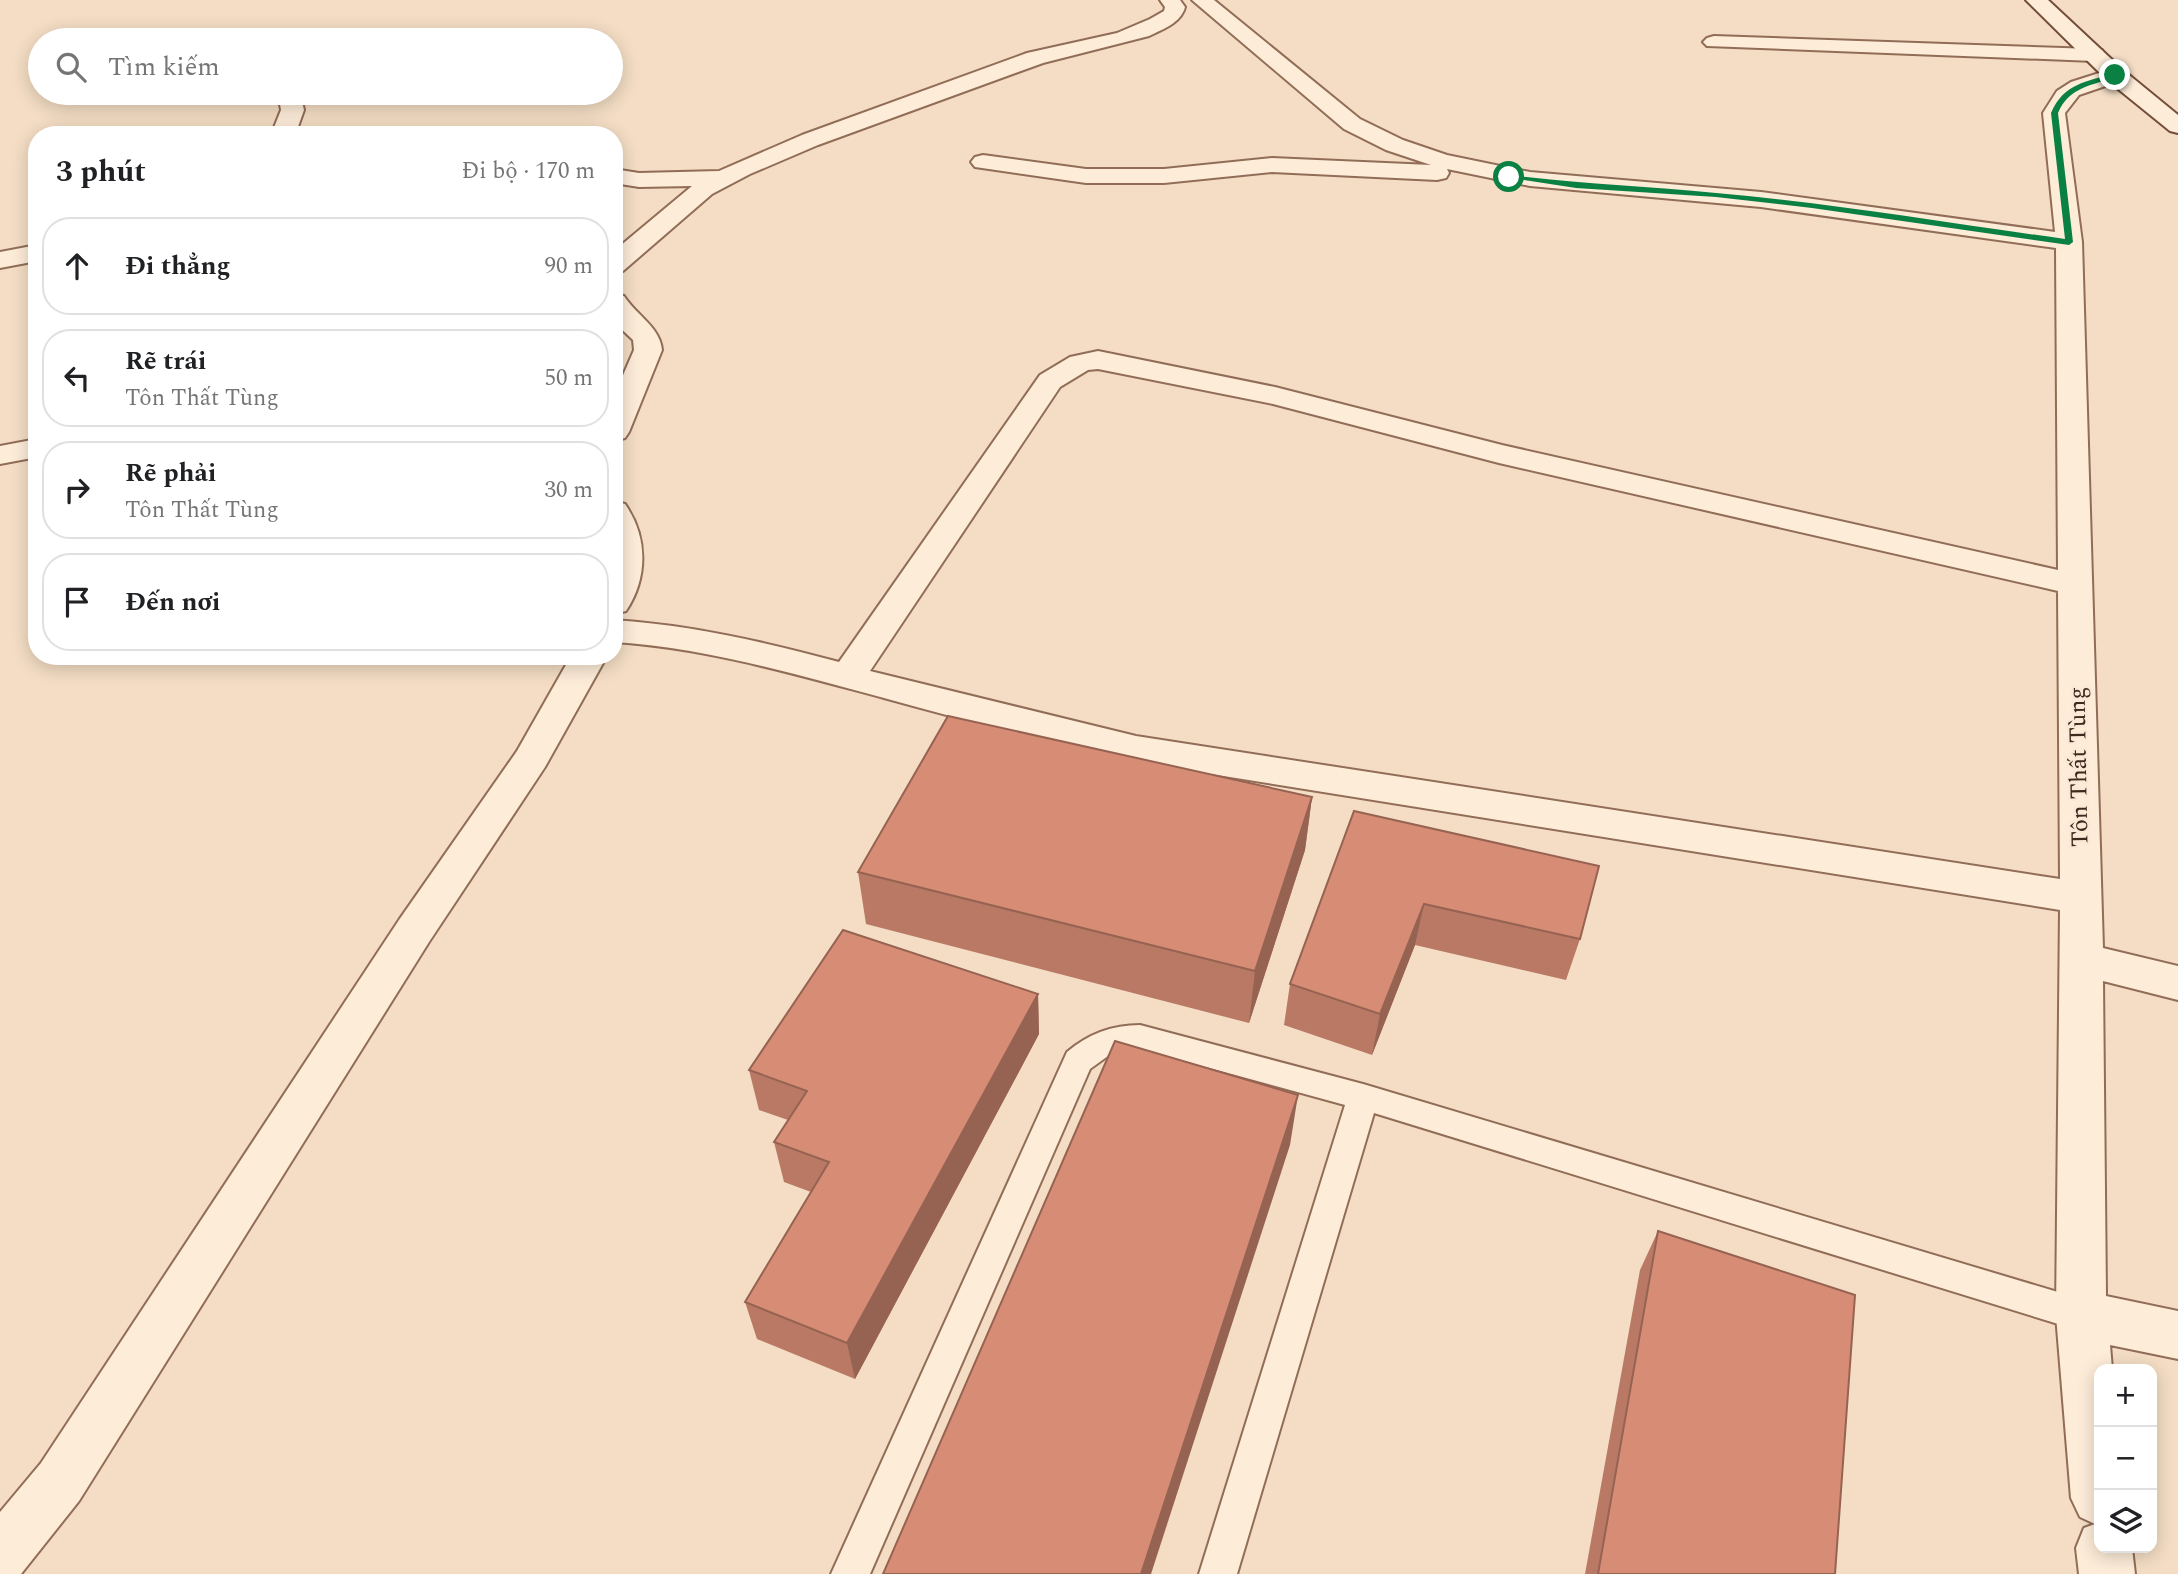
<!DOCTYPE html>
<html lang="vi">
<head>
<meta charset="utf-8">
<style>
	:root { --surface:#fff; --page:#f6f6f6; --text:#202124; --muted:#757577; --line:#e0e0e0 }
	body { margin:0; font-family:Spectral,serif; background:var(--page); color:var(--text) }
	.controls { position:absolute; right:21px; bottom:21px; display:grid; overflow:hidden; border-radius:14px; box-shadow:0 4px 18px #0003 }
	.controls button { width:63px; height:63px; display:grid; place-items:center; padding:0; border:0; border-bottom:2px solid var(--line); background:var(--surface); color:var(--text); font:35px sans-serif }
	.stop { position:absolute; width:21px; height:21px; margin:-16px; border:5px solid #0b8043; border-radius:50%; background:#fff }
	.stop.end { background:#0b8043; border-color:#fff; box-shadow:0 2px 7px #0008 }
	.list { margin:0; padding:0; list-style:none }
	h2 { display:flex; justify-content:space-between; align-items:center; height:91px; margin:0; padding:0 28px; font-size:30px }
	h2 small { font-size:23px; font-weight:400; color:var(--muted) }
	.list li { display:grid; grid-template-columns:46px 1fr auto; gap:21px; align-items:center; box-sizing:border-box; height:98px; margin:0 14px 14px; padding:0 14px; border:2px solid var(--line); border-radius:28px }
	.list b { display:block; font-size:26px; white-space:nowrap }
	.list p { margin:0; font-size:23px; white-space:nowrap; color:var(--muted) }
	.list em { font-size:23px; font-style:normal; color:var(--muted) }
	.icon { flex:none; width:38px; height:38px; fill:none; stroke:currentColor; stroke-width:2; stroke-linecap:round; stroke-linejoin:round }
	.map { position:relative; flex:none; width:2178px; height:1574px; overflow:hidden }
	.search { position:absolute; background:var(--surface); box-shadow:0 4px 18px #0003; left:28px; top:28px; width:595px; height:77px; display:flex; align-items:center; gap:18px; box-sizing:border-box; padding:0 24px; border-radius:38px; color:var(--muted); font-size:26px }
	.panel { position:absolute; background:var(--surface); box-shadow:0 4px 18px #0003; left:28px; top:126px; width:595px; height:539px; border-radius:28px }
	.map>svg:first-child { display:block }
</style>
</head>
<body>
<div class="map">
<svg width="2178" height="1574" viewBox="0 0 2178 1574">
	<rect width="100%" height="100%" fill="#f4ddc4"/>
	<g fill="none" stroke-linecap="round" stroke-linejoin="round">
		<defs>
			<path id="lane" d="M1140,1025L1363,1084L2081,1299L2093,1304L2098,1315L2093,1326L2081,1331L1374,1113L1237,1574H1199L1345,1105L1140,1049L1115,1051L1090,1069L870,1574H831L1067,1052C1088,1034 1112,1025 1140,1025Z"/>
			<g id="street">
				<path d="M1160,0H1180L1185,7C1181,23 1163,29 1149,36L1043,63L818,145L750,174L712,194L623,271L614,273V251L692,186L639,187L614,183V169L639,173L719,171L802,135L1027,53L1117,33L1150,19L1164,11L1165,7Z"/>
				<path d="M1192,0H1214L1360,119L1403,140L1447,155L1530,172L1761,192L2055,232L2043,113L2057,91L2071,82L2115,68L2123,70L2126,75L2123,80L2079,95L2065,113L2082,242L2103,948L2178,966V1000L2103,981L2106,1296L2178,1311V1359L2110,1345L2112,1369H2099V1548H2132L2135,1574H2079L2076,1548L2084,1528L2095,1524L2080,1517L2071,1498L2056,1315L2060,910L1136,762C1051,743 968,721 884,698C794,674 707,648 614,642V620C691,625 765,642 839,662L1040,375L1070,357L1098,351L1275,387L1502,445L2058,570L2056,248L1761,207L1530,186L1447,169L1449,173L1446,178L1437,180L1272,172L1164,183H1086L975,167L971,162L975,157L983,155L1086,169H1164L1272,158L1431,165L1386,150L1344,129ZM1098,369L1273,404L1499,463L2058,591L2060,879L1136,736L870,671L1060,387L1088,370Z"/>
				<polygon points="1714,36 2094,49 2102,50 2105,55 2102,60 2094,61 1707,46 1703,42 1707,38"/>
				<polygon points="278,93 300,93 304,110 295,135 271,135 281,110"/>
				<polygon points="37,245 37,261 0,268 0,252"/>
				<path d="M614,294L624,296C636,315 660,327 662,350L629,432L625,438L614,441V396L634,350L633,340L614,322Z"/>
				<polygon points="37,439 37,457 0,464 0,446"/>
				<path d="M614,501L625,504C648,537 648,578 626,611L614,614Z"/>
				<polygon points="571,656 607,656 545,767 429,942 79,1501 21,1574 0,1574 0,1512 41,1463 399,920 517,751"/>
			</g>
			<polygon id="secondary" points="2026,0 2048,0 2123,70 2178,115 2178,133 2170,131 2107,80"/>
		</defs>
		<use href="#lane" stroke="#916d57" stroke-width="4"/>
		<use href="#street" stroke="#916d57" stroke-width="4"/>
		<use href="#secondary" stroke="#734d3a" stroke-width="4"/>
		<use href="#lane" fill="#fdecd8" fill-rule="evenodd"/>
		<use href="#street" fill="#fdecd8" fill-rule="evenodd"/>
		<use href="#secondary" fill="#fdecd8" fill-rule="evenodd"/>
	</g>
	<g fill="#b97965">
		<polygon points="1312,797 1305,850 1249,1023 866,924 858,872"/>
		<polygon points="1354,811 1580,939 1566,980 1415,945 1372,1055 1284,1025 1290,984"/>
		<polygon points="1038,994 1039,1034 855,1379 757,1339 745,1302 811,1192 784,1182 774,1142 788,1120 759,1110 749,1070"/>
		<polygon points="1658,1231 1835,1574 1585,1574 1640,1270"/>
	</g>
	<g fill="#966352">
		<polygon points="1312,797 1305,850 1249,1023 1255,971"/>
		<polygon points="1424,904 1415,945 1372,1055 1380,1014"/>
		<polygon points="1038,994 1039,1034 855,1379 847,1343"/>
		<polygon points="1298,1095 1290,1145 1151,1574 1141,1574"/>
	</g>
	<g fill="#d78d75" stroke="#966352" stroke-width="2">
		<polygon points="948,716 1312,797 1255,971 858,872"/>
		<polygon points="1354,811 1599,866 1580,939 1424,904 1380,1014 1290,984"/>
		<polygon points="843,930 1038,994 847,1343 745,1302 829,1162 774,1142 807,1091 749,1070"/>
		<polygon points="1115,1041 1298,1095 1141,1574 883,1574"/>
		<polygon points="1658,1231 1855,1295 1835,1574 1598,1574"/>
	</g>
	<path fill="#0b8043" d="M2115,73L2118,77C2092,85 2069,87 2058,113L2073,242L2069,245L1812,208L1716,197L1576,188L1505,177L1509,175C1578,184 1647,186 1716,193C1833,203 1949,223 2065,239L2051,113C2064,83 2086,82 2115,73Z"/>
	<g text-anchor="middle" stroke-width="5" stroke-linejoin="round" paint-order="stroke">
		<g font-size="24" fill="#3f281d" stroke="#fae9d4">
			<text transform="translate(2078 767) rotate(-91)" y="8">Tôn Thất Tùng</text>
		</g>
	</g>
</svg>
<div class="controls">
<button>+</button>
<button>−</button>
<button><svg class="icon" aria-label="layers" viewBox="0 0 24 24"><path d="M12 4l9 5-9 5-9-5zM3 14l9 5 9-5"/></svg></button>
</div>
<div class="stop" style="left:1509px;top:177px"></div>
<div class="stop end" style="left:2115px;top:75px"></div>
<div class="search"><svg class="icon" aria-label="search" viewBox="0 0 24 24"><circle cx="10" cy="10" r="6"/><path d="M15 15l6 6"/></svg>Tìm kiếm</div>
<section class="panel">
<h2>3 phút<small>Đi bộ · 170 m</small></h2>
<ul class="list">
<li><svg class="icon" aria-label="ahead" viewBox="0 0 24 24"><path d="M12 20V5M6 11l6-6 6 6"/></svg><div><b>Đi thẳng</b></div><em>90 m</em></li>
<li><svg class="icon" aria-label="left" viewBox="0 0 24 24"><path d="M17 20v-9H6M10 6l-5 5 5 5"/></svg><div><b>Rẽ trái</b><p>Tôn Thất Tùng</p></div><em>50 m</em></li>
<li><svg class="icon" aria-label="right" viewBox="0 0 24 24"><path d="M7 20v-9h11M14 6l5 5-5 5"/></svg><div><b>Rẽ phải</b><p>Tôn Thất Tùng</p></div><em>30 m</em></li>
<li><svg class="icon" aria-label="arrive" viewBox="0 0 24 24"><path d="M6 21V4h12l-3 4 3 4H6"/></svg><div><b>Đến nơi</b></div></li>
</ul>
</section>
</div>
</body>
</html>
